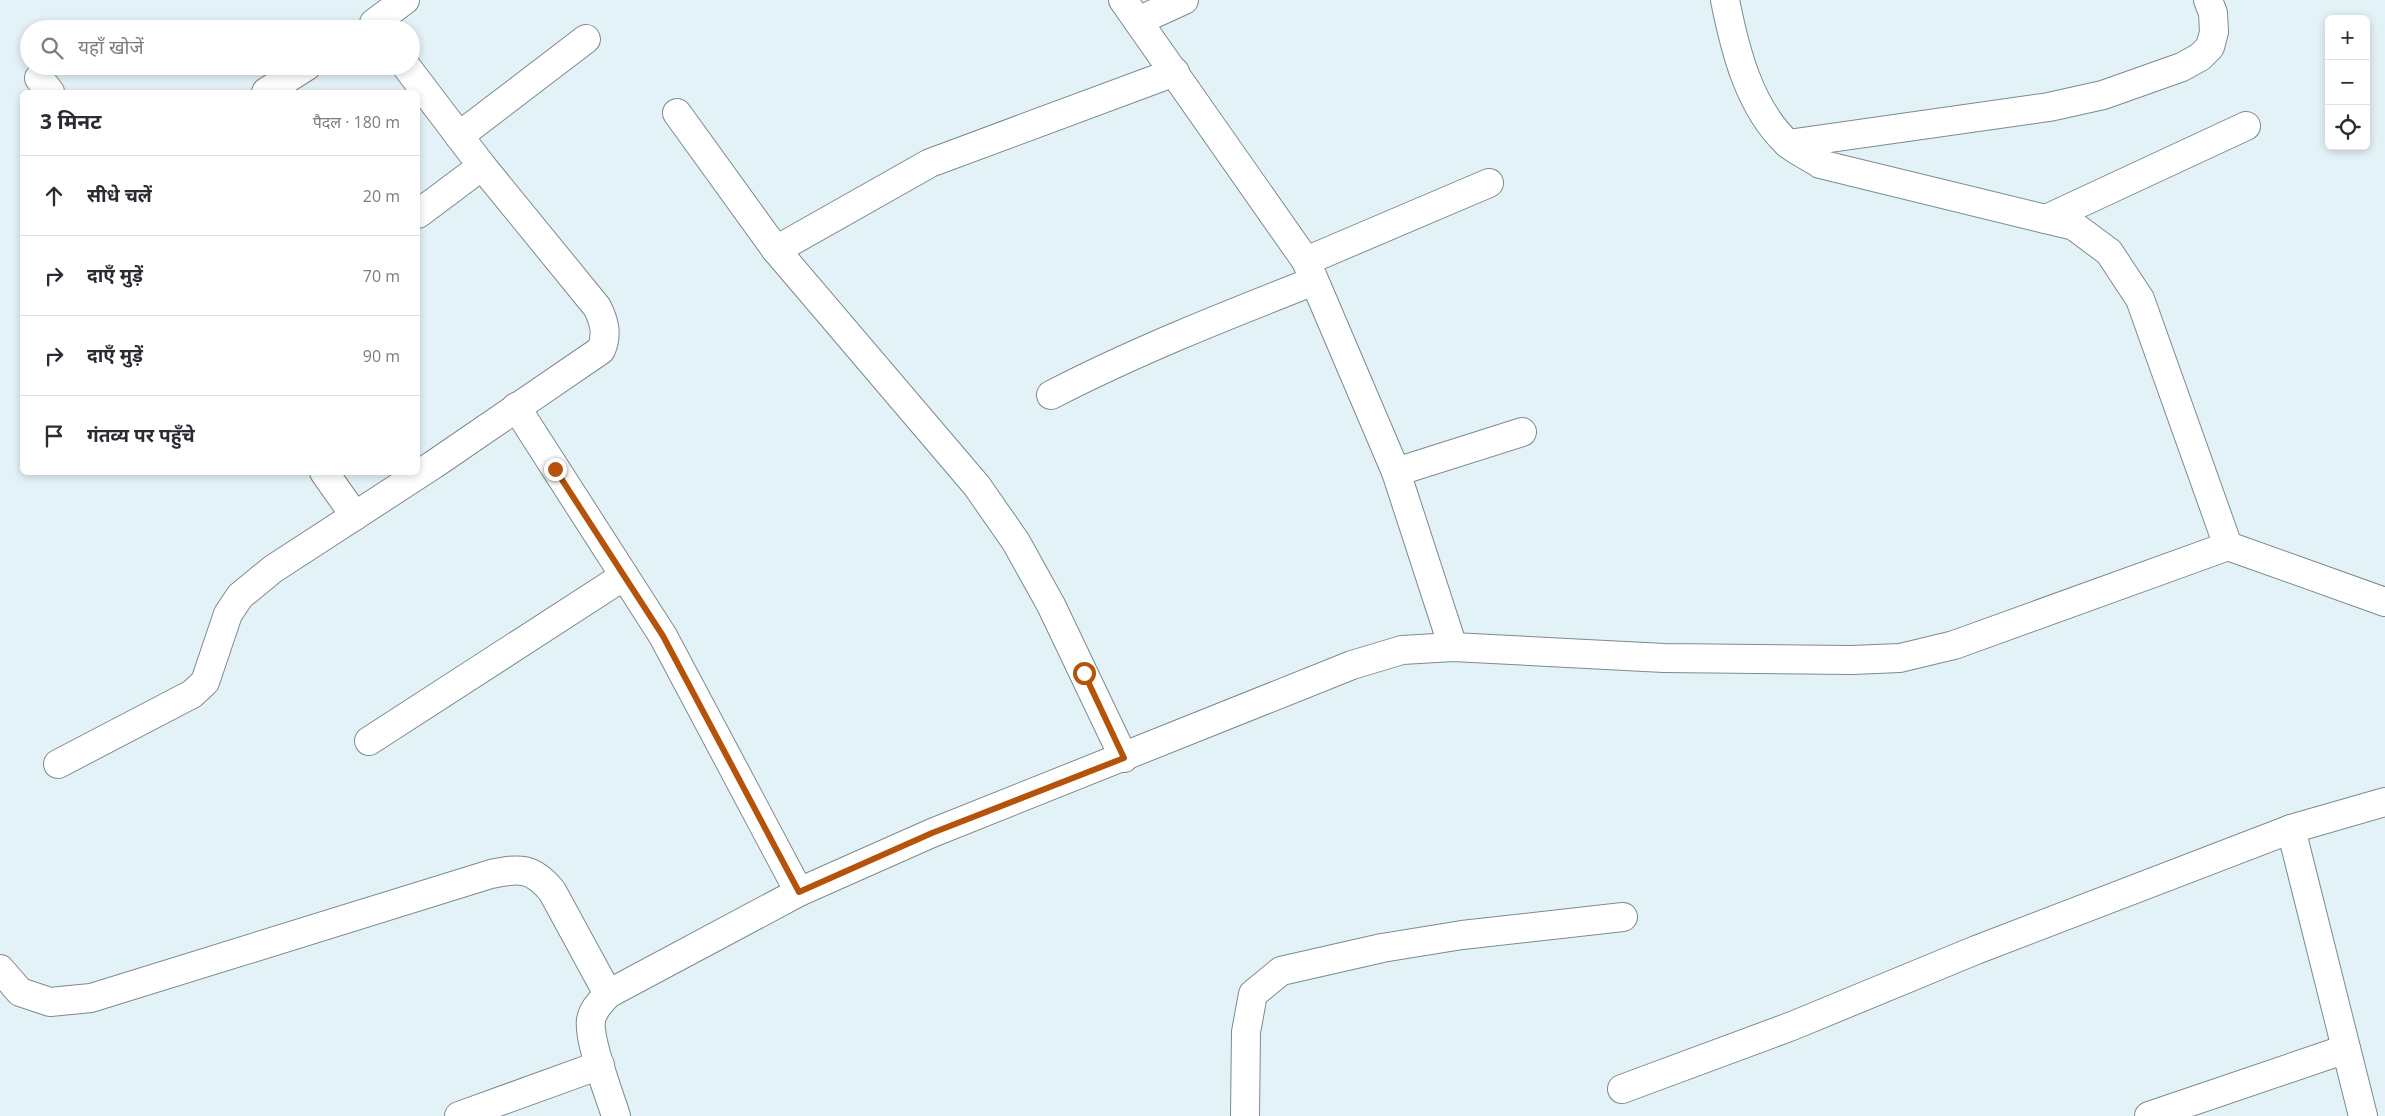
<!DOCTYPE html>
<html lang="hi">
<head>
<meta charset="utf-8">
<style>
	:root { --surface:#fff; --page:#f2f2f3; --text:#2b2b33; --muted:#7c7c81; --line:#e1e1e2 }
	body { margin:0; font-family:"Open Sans","Noto Sans Devanagari",sans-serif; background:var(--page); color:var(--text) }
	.controls { position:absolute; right:15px; top:15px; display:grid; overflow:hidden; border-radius:8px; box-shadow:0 2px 8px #0003 }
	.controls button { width:45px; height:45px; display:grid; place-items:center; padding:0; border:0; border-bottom:1px solid var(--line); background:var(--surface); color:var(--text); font:25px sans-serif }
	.stop { position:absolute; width:15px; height:15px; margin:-11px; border:4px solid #b45309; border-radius:50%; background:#fff }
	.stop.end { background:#b45309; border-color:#fff; box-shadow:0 1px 5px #0008 }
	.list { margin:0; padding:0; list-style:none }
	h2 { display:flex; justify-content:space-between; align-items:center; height:65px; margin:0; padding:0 20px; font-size:21px }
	h2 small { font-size:16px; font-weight:400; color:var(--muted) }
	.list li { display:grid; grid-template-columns:32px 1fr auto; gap:15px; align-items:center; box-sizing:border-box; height:80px; padding:0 20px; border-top:1px solid var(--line) }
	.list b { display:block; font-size:19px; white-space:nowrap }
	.list em { font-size:16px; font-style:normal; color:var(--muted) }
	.icon { flex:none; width:28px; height:28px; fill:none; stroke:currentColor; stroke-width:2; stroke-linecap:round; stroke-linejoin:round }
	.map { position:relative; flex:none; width:2385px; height:1116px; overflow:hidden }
	.search { position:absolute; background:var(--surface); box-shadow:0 2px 8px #0003; left:20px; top:20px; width:400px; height:55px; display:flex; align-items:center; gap:12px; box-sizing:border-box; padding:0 18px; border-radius:28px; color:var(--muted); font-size:19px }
	.panel { position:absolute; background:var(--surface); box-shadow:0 2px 8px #0003; left:20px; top:90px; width:400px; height:385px; border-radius:8px }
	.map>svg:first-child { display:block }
</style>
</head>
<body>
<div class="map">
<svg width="2385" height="1116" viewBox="0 0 2385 1116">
	<rect width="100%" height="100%" fill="#e3f2f7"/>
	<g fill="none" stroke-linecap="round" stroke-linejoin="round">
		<defs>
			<g id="minor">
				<polyline points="1123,0 1306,261 1396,472 1453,647"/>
				<polyline points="1138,21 1184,0"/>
				<polyline points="374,23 405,0"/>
				<polyline points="39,78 50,92"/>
				<polyline points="266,92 307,66"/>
				<polyline points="677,113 776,250 977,486 1016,542 1051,605 1124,758"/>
				<polyline points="459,136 586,39"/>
				<polyline points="1788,144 2049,107 2103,95 2182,67 2200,57 2210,47 2214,32 2213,13 2208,0"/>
				<polyline points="418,214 482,166"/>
				<polyline points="2046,219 2246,126"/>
				<polyline points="776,250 930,163 1175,72"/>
				<polyline points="1306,261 1489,183"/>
				<path d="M1051,395C1136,351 1225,316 1314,281"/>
				<polyline points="516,407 663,636 799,892"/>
				<polyline points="324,472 355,516"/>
				<polyline points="1396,472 1522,432"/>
				<polyline points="2228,546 2385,602"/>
				<polyline points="369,741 624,576"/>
				<path d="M58,764L192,694L205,682L228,614L240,596L273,569L433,465L601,350C608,334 604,321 597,307L482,166L406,66"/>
				<path d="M0,969L20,992L50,1002L91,998L491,874C520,868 532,867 552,891L608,994"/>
				<polyline points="1622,1089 1792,1026 1976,950 2291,829"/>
				<polyline points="459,1116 600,1065"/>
				<path d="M616,1116C609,1094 588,1040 591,1020C593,1009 601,1002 608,994L799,892L932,833L1352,665L1402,650L1453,647L1664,658L1852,660L1900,658L1954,645L2228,546L2140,299L2109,252L2074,226L1820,164C1810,157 1796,151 1787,143C1749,107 1735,50 1725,0"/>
				<polyline points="1245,1116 1246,1032 1253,994 1281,971 1382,948 1462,935 1623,917"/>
				<polyline points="2149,1116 2346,1049"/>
				<polyline points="2363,1116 2291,829 2385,802"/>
			</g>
		</defs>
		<use href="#minor" stroke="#7d8a90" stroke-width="30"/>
		<use href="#minor" stroke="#fff" stroke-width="28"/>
	</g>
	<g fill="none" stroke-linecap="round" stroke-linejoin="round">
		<polyline stroke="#b45309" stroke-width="6" points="555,469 663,636 799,892 932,833 1124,758 1084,673"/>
	</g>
</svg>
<div class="controls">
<button>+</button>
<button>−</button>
<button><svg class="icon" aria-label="locate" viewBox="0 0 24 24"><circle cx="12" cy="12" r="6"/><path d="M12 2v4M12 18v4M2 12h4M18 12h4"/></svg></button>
</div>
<div class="stop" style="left:1084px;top:673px"></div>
<div class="stop end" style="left:555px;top:469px"></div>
<div class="search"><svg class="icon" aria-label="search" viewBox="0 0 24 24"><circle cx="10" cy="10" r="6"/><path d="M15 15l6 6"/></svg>यहाँ खोजें</div>
<section class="panel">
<h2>3 मिनट<small>पैदल · 180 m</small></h2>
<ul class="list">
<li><svg class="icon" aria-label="ahead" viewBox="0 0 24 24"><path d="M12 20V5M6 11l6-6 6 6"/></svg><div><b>सीधे चलें</b></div><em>20 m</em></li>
<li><svg class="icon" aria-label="right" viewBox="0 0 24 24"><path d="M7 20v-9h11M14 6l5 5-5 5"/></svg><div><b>दाएँ मुड़ें</b></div><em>70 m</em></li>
<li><svg class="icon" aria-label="right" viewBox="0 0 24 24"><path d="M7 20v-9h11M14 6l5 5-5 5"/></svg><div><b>दाएँ मुड़ें</b></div><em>90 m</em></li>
<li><svg class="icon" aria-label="arrive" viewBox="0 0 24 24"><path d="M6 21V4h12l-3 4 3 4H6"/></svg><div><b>गंतव्य पर पहुँचे</b></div></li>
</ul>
</section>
</div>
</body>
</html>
